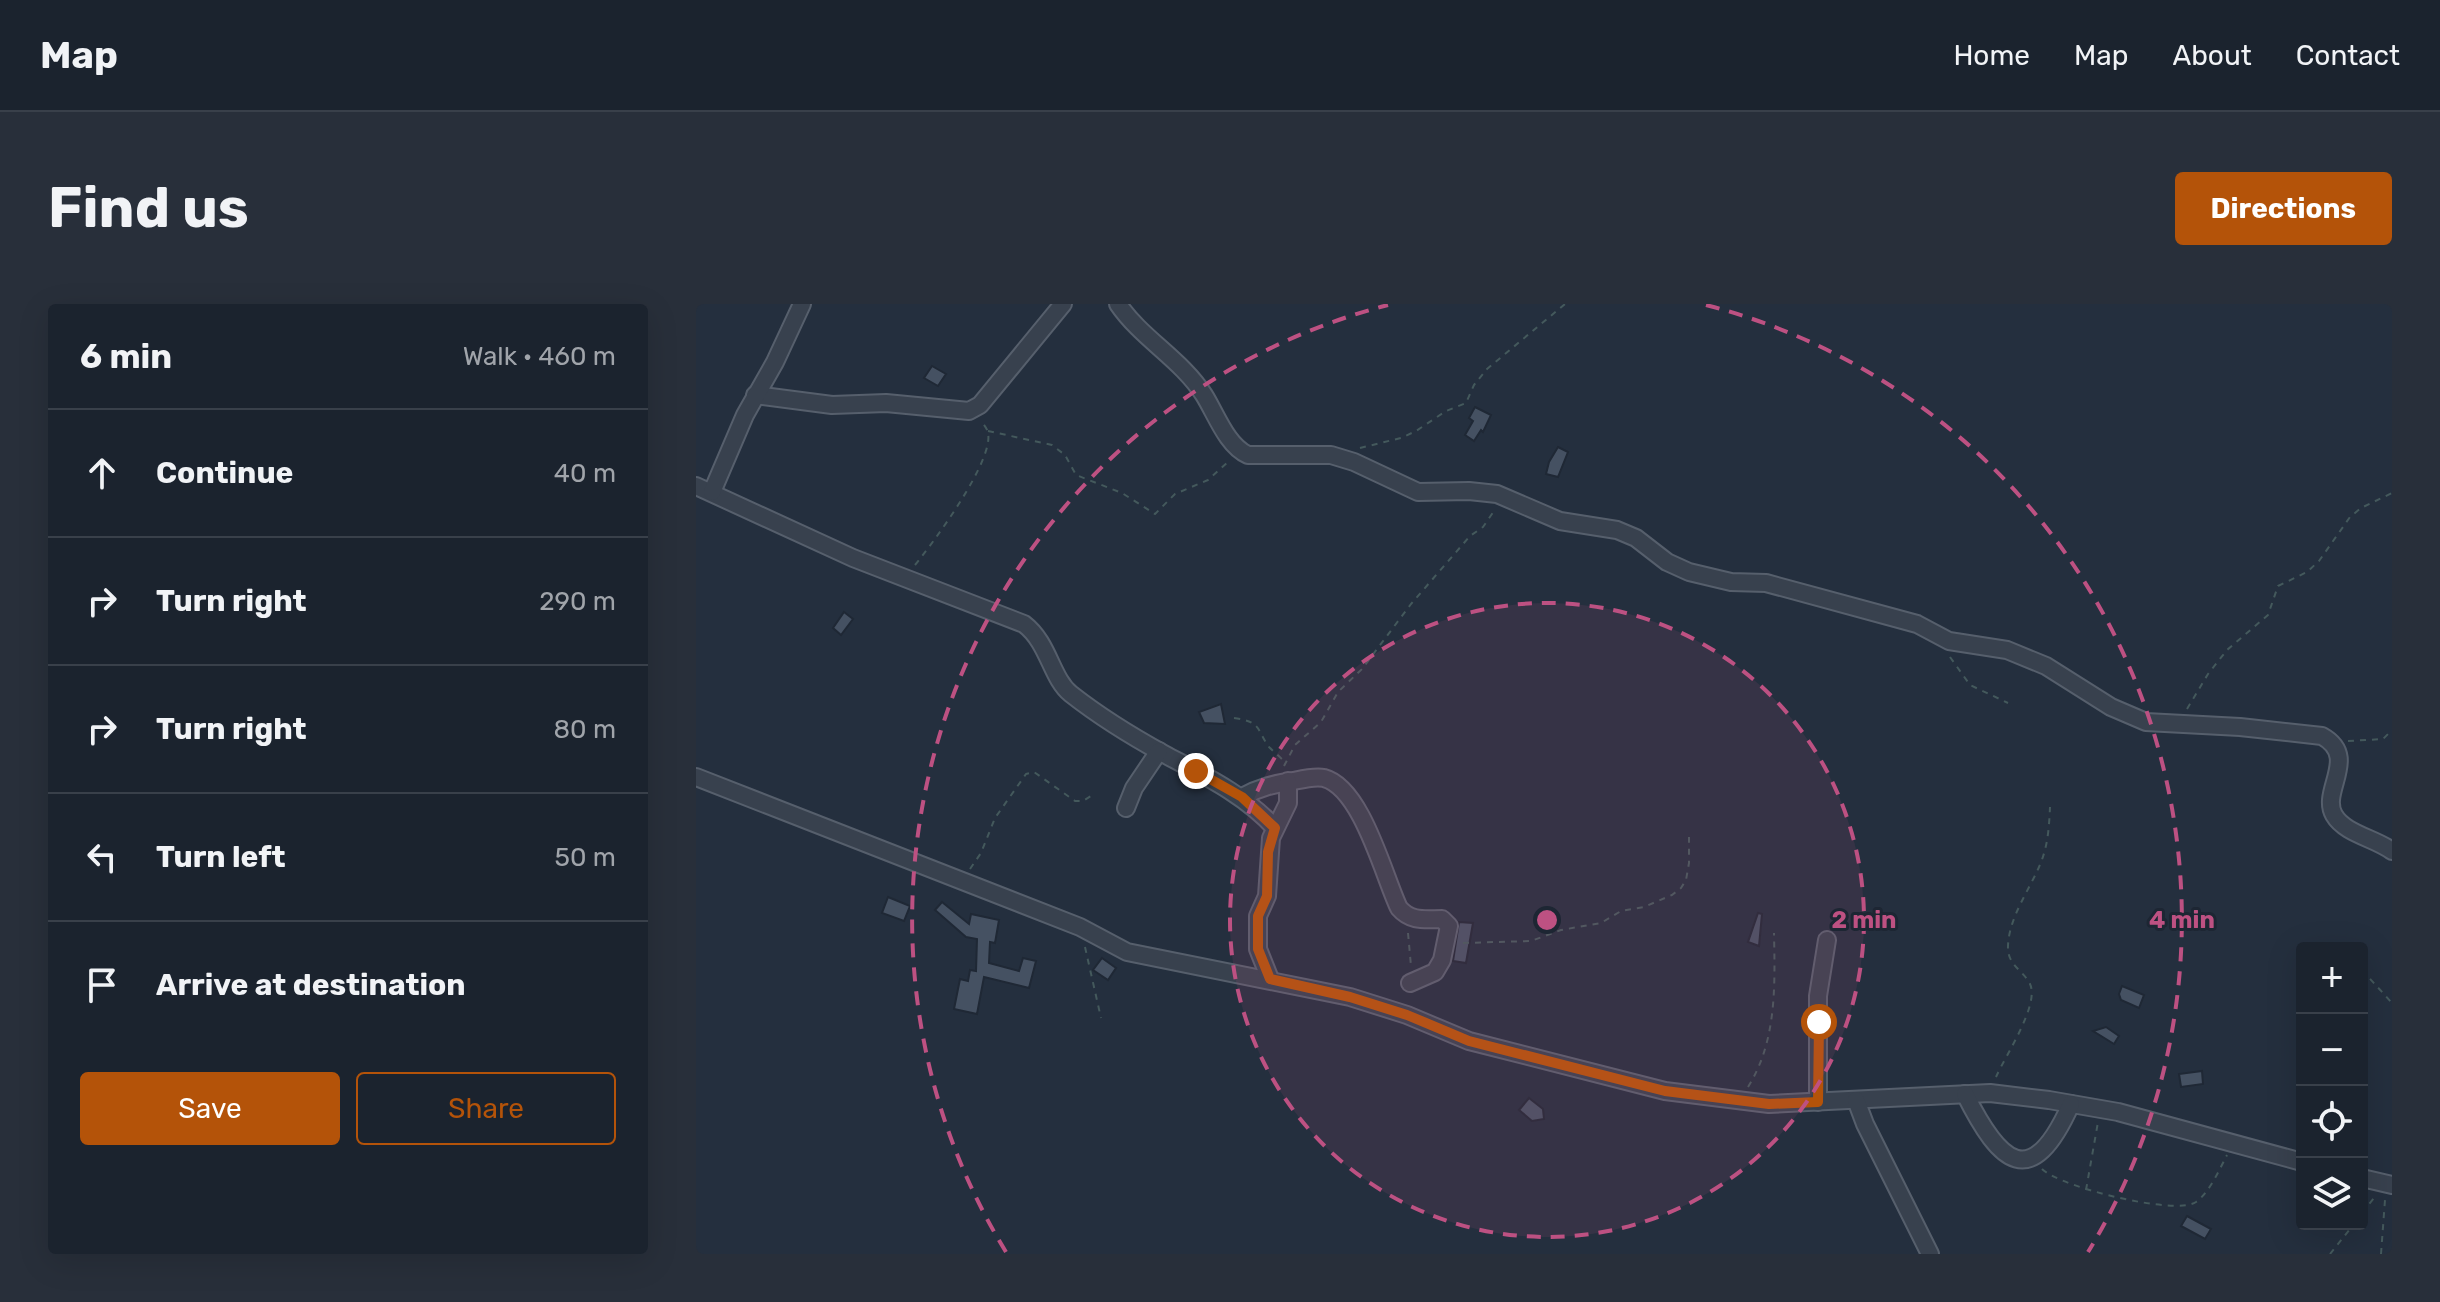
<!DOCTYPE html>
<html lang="en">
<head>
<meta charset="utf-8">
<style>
	:root { --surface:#1b232e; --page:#282f3a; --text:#f1f3f6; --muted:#a0a4aa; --line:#39404a; --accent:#b45309 }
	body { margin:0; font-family:Rubik,sans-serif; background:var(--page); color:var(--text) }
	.controls { position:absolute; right:24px; bottom:24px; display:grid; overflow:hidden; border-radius:8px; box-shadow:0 8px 32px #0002 }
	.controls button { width:72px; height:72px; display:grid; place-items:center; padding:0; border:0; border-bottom:2px solid var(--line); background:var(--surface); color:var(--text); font:40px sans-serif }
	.stop { position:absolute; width:24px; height:24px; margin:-18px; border:6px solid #b45309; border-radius:50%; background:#fff }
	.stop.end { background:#b45309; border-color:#fff; box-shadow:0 2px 8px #0008 }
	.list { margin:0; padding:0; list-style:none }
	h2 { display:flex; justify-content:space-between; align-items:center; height:104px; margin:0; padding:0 32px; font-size:34px }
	h2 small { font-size:26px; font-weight:400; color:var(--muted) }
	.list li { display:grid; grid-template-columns:52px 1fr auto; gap:24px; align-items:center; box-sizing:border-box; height:128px; padding:0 32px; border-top:2px solid var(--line) }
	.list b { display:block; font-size:30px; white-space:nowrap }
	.list em { font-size:26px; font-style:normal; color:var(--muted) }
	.actions { display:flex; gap:16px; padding:24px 32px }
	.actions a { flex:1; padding:18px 0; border:2px solid var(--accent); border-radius:8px; text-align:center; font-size:28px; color:var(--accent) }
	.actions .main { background:var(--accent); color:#fff }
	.icon { flex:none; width:44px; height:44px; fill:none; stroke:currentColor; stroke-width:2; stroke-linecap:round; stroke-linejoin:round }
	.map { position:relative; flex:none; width:1696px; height:950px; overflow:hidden; border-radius:8px }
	header { display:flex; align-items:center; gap:48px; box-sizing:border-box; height:112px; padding:0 40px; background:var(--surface); border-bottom:2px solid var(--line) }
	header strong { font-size:38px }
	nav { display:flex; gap:44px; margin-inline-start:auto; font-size:28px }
	.intro { display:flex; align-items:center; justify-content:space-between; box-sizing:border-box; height:192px; padding:0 48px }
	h1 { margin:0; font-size:56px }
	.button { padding:20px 36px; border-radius:8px; background:var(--accent); color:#fff; font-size:28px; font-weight:700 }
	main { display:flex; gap:48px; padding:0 48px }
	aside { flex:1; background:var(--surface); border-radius:8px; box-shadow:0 8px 32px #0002 }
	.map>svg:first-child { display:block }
</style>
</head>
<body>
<header>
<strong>Map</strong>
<nav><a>Home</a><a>Map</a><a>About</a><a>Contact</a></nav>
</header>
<div class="intro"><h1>Find us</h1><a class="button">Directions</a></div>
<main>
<aside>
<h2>6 min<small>Walk · 460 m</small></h2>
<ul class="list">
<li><svg class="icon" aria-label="ahead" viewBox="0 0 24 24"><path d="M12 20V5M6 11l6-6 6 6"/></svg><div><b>Continue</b></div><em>40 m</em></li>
<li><svg class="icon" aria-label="right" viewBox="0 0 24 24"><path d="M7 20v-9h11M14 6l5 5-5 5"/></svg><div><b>Turn right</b></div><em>290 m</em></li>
<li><svg class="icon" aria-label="right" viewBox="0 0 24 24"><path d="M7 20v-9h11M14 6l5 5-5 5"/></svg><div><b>Turn right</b></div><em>80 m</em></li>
<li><svg class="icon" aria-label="left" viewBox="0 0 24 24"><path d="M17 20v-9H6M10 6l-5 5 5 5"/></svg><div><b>Turn left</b></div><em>50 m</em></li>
<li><svg class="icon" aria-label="arrive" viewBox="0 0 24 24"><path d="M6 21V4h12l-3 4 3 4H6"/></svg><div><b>Arrive at destination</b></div></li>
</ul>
<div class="actions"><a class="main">Save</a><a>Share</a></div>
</aside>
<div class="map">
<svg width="1696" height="950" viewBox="0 0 1696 950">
	<rect width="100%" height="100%" fill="#242f3e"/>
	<g fill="#455162" stroke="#1f2835" stroke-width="2">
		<polygon points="236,62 250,70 242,82 228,74"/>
		<polygon points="779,103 795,111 787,128 785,126 778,137 769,131 777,117 773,114"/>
		<polygon points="862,143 872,148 862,173 850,170 853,158"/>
		<polygon points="148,308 157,315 145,331 137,324"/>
		<polygon points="525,400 529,420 508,419 503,408"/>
		<polygon points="192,593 214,602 208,617 186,609"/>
		<polygon points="246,598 273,620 275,610 303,616 299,639 294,638 293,659 323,667 327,654 340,657 333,684 288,673 281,710 258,705 264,675 272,677 274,666 280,667 281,635 270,633 239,606"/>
		<polygon points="1062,609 1066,610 1063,642 1052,638"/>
		<polygon points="763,618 777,619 770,659 757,657"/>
		<polygon points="406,654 420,664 412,676 397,666"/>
		<polygon points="1426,682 1448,691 1443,704 1425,696 1423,690"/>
		<polygon points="1410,723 1423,732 1418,740 1397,727"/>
		<polygon points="1506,767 1507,780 1485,783 1483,770"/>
		<polygon points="833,794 847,805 848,815 836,817 823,806"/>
		<polygon points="1491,912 1515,925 1509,935 1485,922"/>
	</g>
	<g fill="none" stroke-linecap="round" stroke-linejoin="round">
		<defs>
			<g id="street">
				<path d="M422,0C446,35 485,55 508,91C520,110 531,142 552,151H635L658,158L722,188L773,187L801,190L864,217L921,226L940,234L971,258L993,268L1035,278L1070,279L1221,320L1253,337L1311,346L1350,362L1415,403L1450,418L1544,423L1626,432C1664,453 1624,487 1638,511C1649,530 1679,534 1696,547"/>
				<polyline points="59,91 136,101 190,99 273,107 284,101 367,0"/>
				<path d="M0,182L157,254L328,320C353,339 355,374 375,390C403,412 437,433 468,450C507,471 548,490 579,524"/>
				<polyline points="16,188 49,111 79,58 106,0"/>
				<polyline points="0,473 384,623 431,648 654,693 711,711 773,737 969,787 1073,800 1294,789 1353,796 1422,808 1606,858"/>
				<path d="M546,493C564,483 578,480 598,477C607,475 619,472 628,474C666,484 688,573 703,604C715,618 729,615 746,615L753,622L746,656L739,668L714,679"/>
				<polyline points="430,504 438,484 463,447"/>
				<polyline points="574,675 562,645 562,612 571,592 575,534 592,499 592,477"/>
				<path d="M1269,790C1304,860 1335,889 1375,800"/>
				<polyline points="1160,796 1169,820 1234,950"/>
				<polyline points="1122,798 1122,692 1131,636"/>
				<polyline points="1666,874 1696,881"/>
			</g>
		</defs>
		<use href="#street" stroke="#565f6c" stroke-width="20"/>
		<g stroke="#44595c" stroke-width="2" stroke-dasharray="6 6" stroke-linecap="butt">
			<polyline points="292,127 356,141 369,151 380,171 426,189 459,210 479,190 512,176 533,157"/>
			<polyline points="664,144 705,134 720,127 750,107 770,99 778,81 791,65 869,0"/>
			<path d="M219,261C237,239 298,157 292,129C292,126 288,121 286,118"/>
			<polyline points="1254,353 1274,381 1312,399"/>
			<polyline points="1491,405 1512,370 1531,346 1572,311 1582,282 1611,268 1623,257 1654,213 1665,204 1696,189"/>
			<path d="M538,414C566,418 560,425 573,443C578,448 584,453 589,458"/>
			<polyline points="1652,437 1687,435 1696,426"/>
			<polyline points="588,462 599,441 625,418 642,388 666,365 715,300 774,232 787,223 798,207"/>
			<polyline points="274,565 285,549 299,514 330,470 338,468 379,497 387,497 395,492"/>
			<polyline points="712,629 715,662"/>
			<polyline points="767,639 835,637 865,626 905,619 925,607 948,603 976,591 985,584 990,576 993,559 993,533"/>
			<polyline points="389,643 405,714"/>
			<polyline points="1666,666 1696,699"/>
			<path d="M1300,773C1309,752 1346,698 1333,678C1325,665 1311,660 1312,642C1313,614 1332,588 1343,563C1352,543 1353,524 1354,503"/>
			<path d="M1052,783C1081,737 1079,681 1078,629"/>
			<path d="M1346,865C1364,883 1479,912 1500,898C1514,888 1523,866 1531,851"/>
			<polyline points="1390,886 1402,818"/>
			<polyline points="1666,909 1678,894"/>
			<polyline points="1634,950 1658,920"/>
			<polyline points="1685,950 1689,896"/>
		</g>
		<use href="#street" stroke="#38414e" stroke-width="16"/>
	</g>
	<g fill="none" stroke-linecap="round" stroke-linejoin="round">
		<polyline stroke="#b45309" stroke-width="10" points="500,467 546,493 579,524 572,548 571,592 562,612 562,645 574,675 654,693 711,711 773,737 969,787 1073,800 1122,798 1123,718"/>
	</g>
	<circle cx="851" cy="616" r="317" fill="#bd5182" fill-opacity=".12"/>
	<g fill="none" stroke="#bd5182" stroke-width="4" stroke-dasharray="14 10">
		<circle cx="851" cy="616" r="317"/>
		<path d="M310 948A635 635 0 0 1 692 1M1010 1A635 635 0 0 1 1392 948"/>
	</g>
	<circle cx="851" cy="616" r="12" fill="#bd5182" stroke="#1d2633" stroke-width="4"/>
	<g font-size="24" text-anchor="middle" font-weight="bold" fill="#bd5182" stroke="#1d2633" stroke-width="6" stroke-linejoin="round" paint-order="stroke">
		<text x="1168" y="624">2 min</text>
		<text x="1486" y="624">4 min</text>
	</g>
</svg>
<div class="controls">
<button>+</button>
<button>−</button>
<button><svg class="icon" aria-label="locate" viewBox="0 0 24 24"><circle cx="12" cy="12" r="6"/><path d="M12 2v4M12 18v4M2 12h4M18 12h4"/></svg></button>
<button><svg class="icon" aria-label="layers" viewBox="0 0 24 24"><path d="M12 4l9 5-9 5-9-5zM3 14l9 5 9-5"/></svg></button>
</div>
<div class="stop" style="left:1123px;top:718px"></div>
<div class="stop end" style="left:500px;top:467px"></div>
</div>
</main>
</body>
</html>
